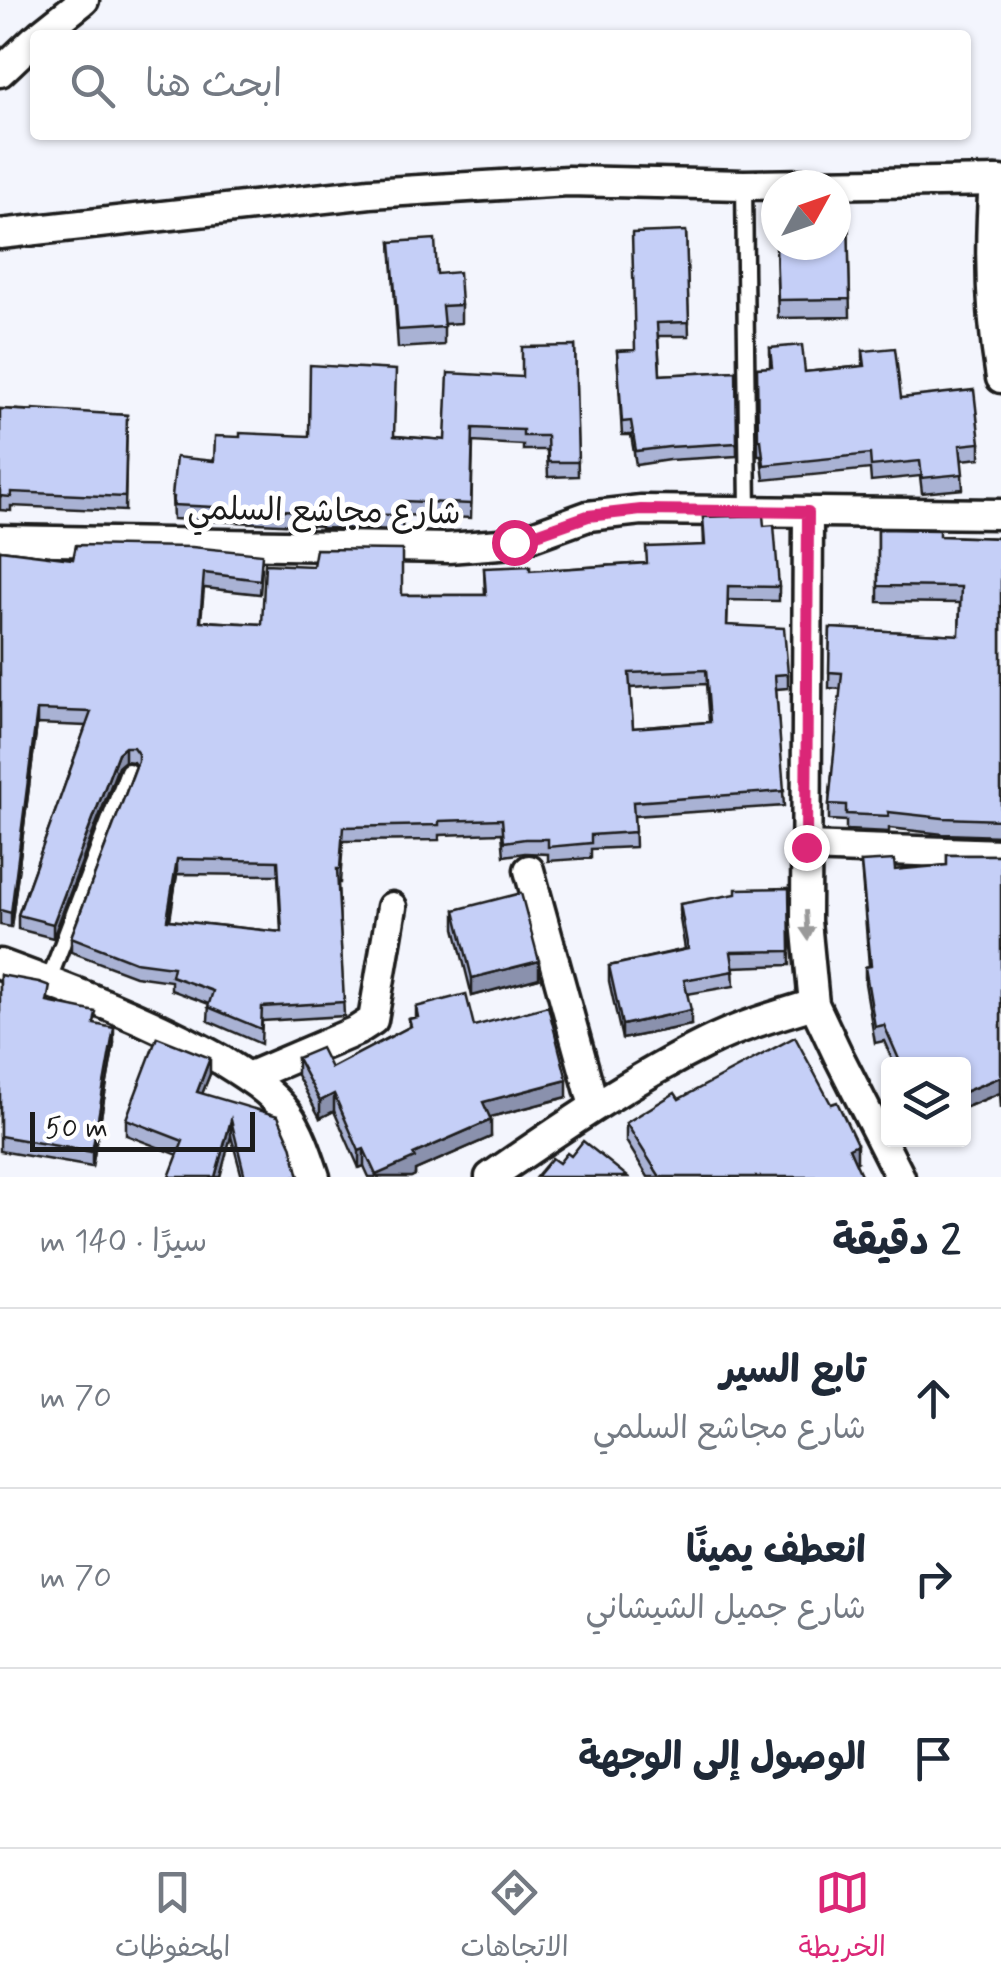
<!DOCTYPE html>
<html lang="ar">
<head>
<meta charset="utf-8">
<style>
	:root { --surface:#fff; --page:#f6f6f7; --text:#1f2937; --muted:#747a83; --line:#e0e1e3; --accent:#db2777 }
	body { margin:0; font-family:Mynerve,"Playpen Sans Arabic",sans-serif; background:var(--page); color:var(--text); direction:rtl }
	.controls { position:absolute; right:30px; bottom:30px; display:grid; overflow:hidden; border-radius:10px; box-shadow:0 2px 8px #0004 }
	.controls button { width:90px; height:90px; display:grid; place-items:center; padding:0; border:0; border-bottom:2px solid var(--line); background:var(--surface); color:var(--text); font:50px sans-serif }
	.compass { position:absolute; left:761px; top:170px; width:90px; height:90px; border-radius:50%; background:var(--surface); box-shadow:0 2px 8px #0004; rotate:50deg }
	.scale { position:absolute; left:30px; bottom:25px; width:225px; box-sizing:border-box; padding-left:10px; border:5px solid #1c1c1c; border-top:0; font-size:28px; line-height:35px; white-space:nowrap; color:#1c1c1c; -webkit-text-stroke:8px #fff; paint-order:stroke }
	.stop { position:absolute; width:30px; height:30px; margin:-22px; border:8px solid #db2777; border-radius:50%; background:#fff }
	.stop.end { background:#db2777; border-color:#fff; box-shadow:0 2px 10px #0008 }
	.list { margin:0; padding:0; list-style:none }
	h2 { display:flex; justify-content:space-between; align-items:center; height:130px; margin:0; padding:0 40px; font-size:42px }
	h2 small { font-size:32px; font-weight:400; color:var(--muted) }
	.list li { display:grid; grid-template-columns:65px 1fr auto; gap:30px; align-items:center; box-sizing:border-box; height:180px; padding:0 40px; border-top:2px solid var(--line) }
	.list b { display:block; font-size:38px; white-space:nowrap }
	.list p { margin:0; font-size:32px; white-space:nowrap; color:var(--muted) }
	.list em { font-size:32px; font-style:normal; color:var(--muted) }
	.icon { flex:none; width:55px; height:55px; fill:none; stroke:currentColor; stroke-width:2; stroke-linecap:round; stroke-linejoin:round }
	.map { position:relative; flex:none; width:1001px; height:1177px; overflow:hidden; direction:ltr }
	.search { position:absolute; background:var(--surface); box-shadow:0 2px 8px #0004; left:30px; right:30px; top:30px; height:110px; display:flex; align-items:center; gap:25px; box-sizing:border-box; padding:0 35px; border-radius:10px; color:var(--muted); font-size:38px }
	.sheet { height:670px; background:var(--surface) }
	nav { display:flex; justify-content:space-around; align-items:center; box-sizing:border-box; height:140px; border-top:2px solid var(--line); background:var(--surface); font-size:28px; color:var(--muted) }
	nav a { display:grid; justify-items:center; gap:5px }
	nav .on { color:var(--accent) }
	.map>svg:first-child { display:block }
</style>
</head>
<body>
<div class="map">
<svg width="1001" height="1177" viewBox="0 0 1001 1177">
	<rect width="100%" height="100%" fill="#f3f5fd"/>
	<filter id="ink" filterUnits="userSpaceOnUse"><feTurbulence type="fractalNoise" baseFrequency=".01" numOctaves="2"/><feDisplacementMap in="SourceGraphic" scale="20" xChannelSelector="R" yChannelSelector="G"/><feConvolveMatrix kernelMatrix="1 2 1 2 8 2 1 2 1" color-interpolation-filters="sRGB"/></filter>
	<g filter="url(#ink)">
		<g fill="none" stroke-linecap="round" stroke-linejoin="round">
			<defs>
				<g id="service">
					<polyline points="744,185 748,510"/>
					<polyline points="48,982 128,771"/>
				</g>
				<g id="minor">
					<polyline points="40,35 84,0"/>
					<polyline points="0,72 35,39"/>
					<path d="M994,181C989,248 990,312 1001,378"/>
					<polyline points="0,234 370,193 568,181 744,185 1001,181"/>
					<polyline points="808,512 806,921 814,1004 839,1057 900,1177"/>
					<polyline points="0,540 448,548 513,543 588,516 641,510 1001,514"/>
					<polyline points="806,847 1001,854"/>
					<polyline points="529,870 594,1106"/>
					<path d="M0,964C76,992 151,1020 221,1060C245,1075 270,1090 287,1113C300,1131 308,1156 315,1177"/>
					<polyline points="248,1077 356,1031 373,1020 392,907"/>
					<path d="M490,1177C560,1129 629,1081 706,1043C740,1026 778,1015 814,1004"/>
				</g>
			</defs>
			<use href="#service" stroke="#1c1c1c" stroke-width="21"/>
			<use href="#minor" stroke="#1c1c1c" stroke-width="35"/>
			<use href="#service" stroke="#fff" stroke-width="14"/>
			<use href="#minor" stroke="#fff" stroke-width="28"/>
		</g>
		<g fill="#a9b2d4" stroke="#1c1c1c" stroke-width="2.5" fill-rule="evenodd">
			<polygon points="848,217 850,317 778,318 776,236"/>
			<polygon points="686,231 689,336 658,336 660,375 736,371 737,456 669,460 636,465 631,435 622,435 617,351 635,350"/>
			<polygon points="391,242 437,274 461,305 461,323 444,324 444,345 398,348"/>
			<polygon points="575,346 578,476 548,477 547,450 523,450 523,445 473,442 471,518 403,515 402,530 321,528 321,526 173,519 172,496 240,437 395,436 445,440 522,377"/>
			<polygon points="770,348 805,372 863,366 863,351 901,398 980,443 980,458 961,460 963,489 922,493 920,476 871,481 870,469 764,480 761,455 758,455 757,368 770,368"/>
			<polygon points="0,409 127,415 125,511 11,506 11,511 0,510"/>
			<path d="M703,517L764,526L779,587V601L728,600L727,625L788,674V688L776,689L784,806L634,816L635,847L591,849V858L548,861V854L525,853L504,856L502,833L439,835V840L343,841L340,883H338L344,1016L262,1021L261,1044L208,1021L209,1004L171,990V981L135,976L71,952V937L136,766L133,762L125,761L118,767L53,938L18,929V915L86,726L37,724L11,927L0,925V550L73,559L262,568L260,594L204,588L201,621L262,624L402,595H485L484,568L530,571L646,563L704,545ZM706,684L709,722L633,728L630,688ZM177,874L278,875L281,932L170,920Z"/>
			<polygon points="878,529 939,536 1001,538 1001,836 943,834 889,828 889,832 846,830 846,821 829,820 829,804 841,689 829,688 830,628 959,635 960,603 878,602"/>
			<polygon points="947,855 1001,855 1001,1108 1000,1093 964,1108 964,1064 894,1064 884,1041 875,1043 865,983 865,967 869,966 861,862 895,870 947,865"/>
			<polygon points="789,888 790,965 733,967 734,986 687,994 691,1025 622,1039 609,981 609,966 685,949 680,919 680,904"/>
			<polygon points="455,910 539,978 472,996 455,928"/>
			<polygon points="0,975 49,1003 96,1025 114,1043 92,1167 0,1151"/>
			<polygon points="416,1007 474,1026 567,1097 490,1117 491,1137 415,1170 415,1175 411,1177 369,1177 364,1166 359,1168 334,1111 320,1118 297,1075 297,1058 331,1068 409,1027 409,1019 416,1017"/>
			<polygon points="210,1074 202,1093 299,1177 242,1177 231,1136 178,1155 126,1135 126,1119"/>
			<polygon points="679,1099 857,1162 855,1163 862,1177 648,1177 626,1141 626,1123"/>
		</g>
		<g fill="#8a91ad" stroke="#1c1c1c" stroke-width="2.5">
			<polygon points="37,710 37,724 11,927 11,913"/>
			<polygon points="125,747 125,761 118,767 53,938 53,924 118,753"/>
			<polygon points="177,859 177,874 167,934 167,920"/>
			<polygon points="539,961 539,978 472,996 472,978"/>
			<polygon points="691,1010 691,1025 622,1039 622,1025"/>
			<polygon points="114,1028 114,1043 92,1167 92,1152"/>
			<polygon points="210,1058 210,1074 197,1107 197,1092"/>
			<polygon points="1000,1077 1000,1093 964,1108 964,1092"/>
			<polygon points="567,1080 567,1097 483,1119 483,1102"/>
			<polygon points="334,1094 334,1111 320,1118 320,1101"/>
			<polygon points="231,1120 231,1136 220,1177 215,1177"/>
			<polygon points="491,1120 491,1137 415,1170 415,1175 411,1177 376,1177 376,1175 413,1154"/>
			<polygon points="857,1144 857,1162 849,1166 849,1148"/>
			<polygon points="364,1149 364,1166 359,1168 359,1151"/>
		</g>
		<g fill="#c5cff7" stroke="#1c1c1c" stroke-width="2.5" fill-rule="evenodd">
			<polygon points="848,217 850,299 778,300 776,245 836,245 836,218"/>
			<polygon points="686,231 689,322 657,323 660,375 736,371 737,443 669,447 636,451 631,421 622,422 617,351 635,350 632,233"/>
			<polygon points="435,239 437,274 459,272 461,305 442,306 444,327 398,330 391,242"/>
			<polygon points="802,345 805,372 865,366 863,351 895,348 901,398 974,390 980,443 960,445 963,474 922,478 920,461 871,466 870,454 764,465 761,440 758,440 757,368 772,367 770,348"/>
			<polygon points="575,346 578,462 548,462 547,436 523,436 523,430 473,428 471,504 403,501 402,515 321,514 322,512 173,505 174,497 172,496 176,457 214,461 215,436 240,437 240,433 309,436 310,365 396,370 394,436 445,440 448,373 522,377 522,347"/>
			<polygon points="0,409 33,411 33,409 127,415 125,497 11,492 11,497 0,496"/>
			<path d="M763,515L764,526L774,525L779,587L728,586L727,625L784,628L788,674L775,675L784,791L633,802L635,832L591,835V843L548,847V839H525L504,842L502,819L439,821V825L343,827L340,869H337L344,1002L262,1007L261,1029L208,1007L213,991L171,976L173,967L135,962L71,937L138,761V754L133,747H125L118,753L53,924L18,915L91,712L37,710L11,913L0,910V550L73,559L76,545L192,547L262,554L260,580L204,573L200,621L262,624L265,564L313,566L316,549L402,550V595H486L484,568L530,566V571L647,563L646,547L705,545L703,517ZM706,670L710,722L633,728L629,673ZM177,859L278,861L282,932L167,920Z"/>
			<polygon points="878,529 939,530 939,536 1001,538 1001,820 943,818 888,812 889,816 846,814 846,805 829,804 842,673 829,672 830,628 959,635 961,587 878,586"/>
			<polygon points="947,855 1001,855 1001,1092 1000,1077 964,1092 964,1064 901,1064 884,1025 875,1027 865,967 871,966 861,862 894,860 895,870 947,865"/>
			<polygon points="789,888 790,951 731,952 734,971 684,980 691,1010 622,1025 609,966 688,949 680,904 736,894 736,889"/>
			<polygon points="521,893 539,961 472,978 455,910"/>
			<polygon points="0,975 39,982 50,986 47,1002 96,1012 94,1024 114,1028 92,1152 0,1136"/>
			<polygon points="466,994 474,1026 548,1006 567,1080 483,1102 491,1120 413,1154 415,1158 376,1175 364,1149 359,1151 334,1094 320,1101 297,1058 321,1048 331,1068 411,1026 409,1019 418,1017 416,1007"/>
			<polygon points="157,1037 210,1058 197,1092 278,1116 291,1145 299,1177 245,1177 231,1120 215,1177 169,1177 183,1141 126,1119"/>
			<polygon points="795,1037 831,1104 837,1102 857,1144 849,1148 862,1177 660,1177 626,1123 675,1093 679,1099"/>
			<polygon points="583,1141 628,1177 536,1177 552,1158 559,1163 567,1153 571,1156"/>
		</g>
		<defs><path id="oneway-solid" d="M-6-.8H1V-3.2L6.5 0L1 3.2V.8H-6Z" transform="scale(2.5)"/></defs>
		<use fill="#999" href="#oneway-solid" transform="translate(807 925) rotate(86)"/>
	</g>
	<g fill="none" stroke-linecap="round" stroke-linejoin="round" filter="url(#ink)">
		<polyline stroke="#db2777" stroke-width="12" points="514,542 588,516 641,510 808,512 806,847"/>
	</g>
	<g text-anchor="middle" stroke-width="10" stroke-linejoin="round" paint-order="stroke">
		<g font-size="32" fill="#1c1c1c" stroke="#fff">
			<text transform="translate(324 510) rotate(1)" y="11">شارع مجاشع السلمي</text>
		</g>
	</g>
</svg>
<div class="controls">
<button><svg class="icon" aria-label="layers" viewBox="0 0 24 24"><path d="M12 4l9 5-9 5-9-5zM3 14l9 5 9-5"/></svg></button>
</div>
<svg class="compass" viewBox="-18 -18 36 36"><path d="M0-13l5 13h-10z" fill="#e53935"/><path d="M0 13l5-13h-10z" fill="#747a83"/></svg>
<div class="scale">50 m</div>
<div class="stop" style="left:514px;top:542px"></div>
<div class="stop end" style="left:806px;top:847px"></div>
<div class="search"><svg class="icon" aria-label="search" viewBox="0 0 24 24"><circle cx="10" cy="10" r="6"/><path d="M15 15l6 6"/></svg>ابحث هنا</div>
</div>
<section class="sheet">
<h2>2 دقيقة<small>سيرًا · 140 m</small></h2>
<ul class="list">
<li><svg class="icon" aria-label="ahead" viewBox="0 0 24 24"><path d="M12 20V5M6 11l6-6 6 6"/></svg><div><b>تابع السير</b><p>شارع مجاشع السلمي</p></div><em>70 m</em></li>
<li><svg class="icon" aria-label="right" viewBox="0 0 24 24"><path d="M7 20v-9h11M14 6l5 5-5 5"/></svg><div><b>انعطف يمينًا</b><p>شارع جميل الشيشاني</p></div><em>70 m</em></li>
<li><svg class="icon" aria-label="arrive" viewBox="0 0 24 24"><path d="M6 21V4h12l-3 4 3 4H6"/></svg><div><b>الوصول إلى الوجهة</b></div></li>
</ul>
</section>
<nav>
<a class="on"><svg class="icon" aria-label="map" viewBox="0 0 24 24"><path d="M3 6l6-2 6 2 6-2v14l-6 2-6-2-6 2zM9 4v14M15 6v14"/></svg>الخريطة</a>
<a><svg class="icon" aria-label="directions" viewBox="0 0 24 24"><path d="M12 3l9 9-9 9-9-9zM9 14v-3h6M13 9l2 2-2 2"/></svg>الاتجاهات</a>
<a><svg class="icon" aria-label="saved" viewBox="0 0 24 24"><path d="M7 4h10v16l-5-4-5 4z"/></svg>المحفوظات</a>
</nav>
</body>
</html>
